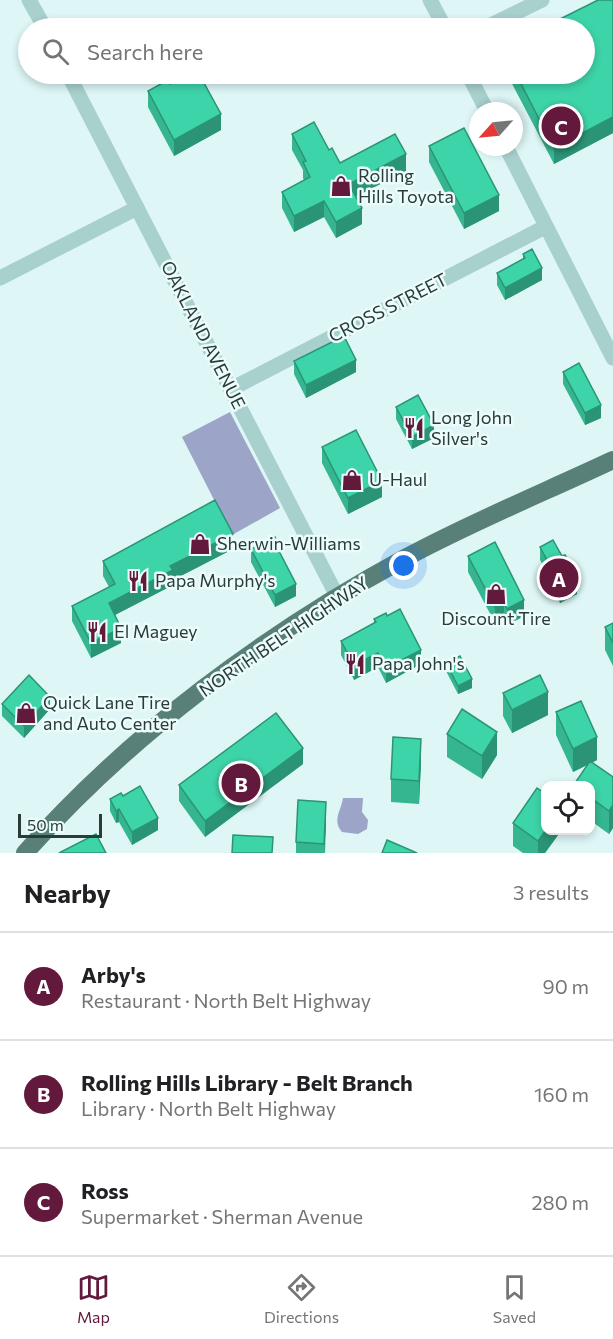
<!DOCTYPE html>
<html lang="en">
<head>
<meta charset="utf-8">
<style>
	:root { --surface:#fff; --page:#f2f2f2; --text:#202124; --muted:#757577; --line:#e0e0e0; --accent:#63193b }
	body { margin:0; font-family:Commissioner,sans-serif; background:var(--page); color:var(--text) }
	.controls { position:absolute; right:18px; bottom:18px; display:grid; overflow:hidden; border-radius:12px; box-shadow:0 3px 9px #0003 }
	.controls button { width:54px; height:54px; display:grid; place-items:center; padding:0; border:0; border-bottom:2px solid var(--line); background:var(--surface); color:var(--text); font:30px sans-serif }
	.compass { position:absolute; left:469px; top:102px; width:54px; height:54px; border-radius:50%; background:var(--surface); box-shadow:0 3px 9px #0003; rotate:243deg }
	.scale { position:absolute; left:18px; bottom:15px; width:84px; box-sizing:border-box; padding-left:6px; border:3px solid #293c38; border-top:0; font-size:16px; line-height:21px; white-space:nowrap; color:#293c38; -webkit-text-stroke:4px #ecfcfc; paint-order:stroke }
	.you { position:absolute; left:404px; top:566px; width:21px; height:21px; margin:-15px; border:4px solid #fff; border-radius:50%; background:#1a73e8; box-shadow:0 0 0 9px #1a73e833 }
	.badge { display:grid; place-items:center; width:39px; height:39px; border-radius:50%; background:var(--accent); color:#fff; font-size:20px; font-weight:700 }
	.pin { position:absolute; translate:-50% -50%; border:3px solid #fff; box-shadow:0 2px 6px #0006 }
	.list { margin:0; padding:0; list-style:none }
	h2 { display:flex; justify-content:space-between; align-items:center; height:78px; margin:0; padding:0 24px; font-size:26px }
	h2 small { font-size:20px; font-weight:400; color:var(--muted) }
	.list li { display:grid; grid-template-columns:39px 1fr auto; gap:18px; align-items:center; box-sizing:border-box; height:108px; padding:0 24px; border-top:2px solid var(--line) }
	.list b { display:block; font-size:22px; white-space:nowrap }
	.list p { margin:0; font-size:20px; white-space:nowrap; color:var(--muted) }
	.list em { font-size:20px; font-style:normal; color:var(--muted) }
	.icon { flex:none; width:33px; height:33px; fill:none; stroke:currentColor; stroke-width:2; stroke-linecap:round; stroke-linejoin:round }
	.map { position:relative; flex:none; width:613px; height:853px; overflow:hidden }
	.search { position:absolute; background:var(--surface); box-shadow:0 3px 9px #0003; left:18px; right:18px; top:18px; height:66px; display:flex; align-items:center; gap:15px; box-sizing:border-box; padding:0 21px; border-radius:33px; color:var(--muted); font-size:22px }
	.sheet { height:402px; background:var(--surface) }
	nav { display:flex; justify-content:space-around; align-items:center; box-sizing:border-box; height:84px; border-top:2px solid var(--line); background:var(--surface); font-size:16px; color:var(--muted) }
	nav a { display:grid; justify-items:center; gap:3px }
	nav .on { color:var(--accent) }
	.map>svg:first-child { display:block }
</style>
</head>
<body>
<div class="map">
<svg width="613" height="853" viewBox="0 0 613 853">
	<rect width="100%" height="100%" fill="#def6f6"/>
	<g fill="#9ca4c7">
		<polygon points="230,412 280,508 232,535 182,437"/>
		<path d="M343,798H363L362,812L368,820L367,829L358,834L342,832C332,820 341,811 343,798Z"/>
	</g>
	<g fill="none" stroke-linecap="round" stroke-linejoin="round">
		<g stroke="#a8d0cd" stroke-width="15">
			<polyline points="29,0 45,28"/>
			<polyline points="430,0 445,28"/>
			<polyline points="485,28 542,0"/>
			<polyline points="68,74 337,596"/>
			<polyline points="468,74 487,111"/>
			<polyline points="506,147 613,358"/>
			<polyline points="0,278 137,208"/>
			<polyline points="231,389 545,227"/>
		</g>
		<path stroke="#588078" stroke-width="18" d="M25,853C130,734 268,632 407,557C474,521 545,492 613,460"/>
	</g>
	<g fill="#35b691">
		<polygon points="613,0 613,133 554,164 507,74 585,74"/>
		<polygon points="170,84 221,130 174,156 148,107 148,91"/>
		<polygon points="292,134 329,150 340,163 406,171 356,196 362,224 336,238 324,217 294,232 282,208 282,192 304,180 303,178 303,170 292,150"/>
		<polygon points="429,146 499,211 464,229 429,162"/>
		<polygon points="523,254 542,280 505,300 497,285 497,273 523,259"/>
		<polygon points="294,361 356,372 306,398 294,374"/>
		<polygon points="563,372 601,418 585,425 563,384"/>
		<polygon points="396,407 434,438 412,449 396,419"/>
		<polygon points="322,447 382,497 348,514 322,463"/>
		<polygon points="540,547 562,556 571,572 577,594 560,603 546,578 546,570 540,560"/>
		<polygon points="233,549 173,580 173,585 115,615 121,643 91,658 72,621 72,606 109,587 103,576 103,561"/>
		<polygon points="251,549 282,558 296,596 275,607 251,562"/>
		<polygon points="468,556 524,616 507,625 504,619 495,623 468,572"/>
		<polygon points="387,616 421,664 386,683 378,667 354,680 341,655 341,641 374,623 374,619"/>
		<polygon points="613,623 613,666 605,650 605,627"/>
		<polygon points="446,663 472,688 458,694 446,671"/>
		<polygon points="503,693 548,715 512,733 503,716"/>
		<polygon points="2,704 50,709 24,738 2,716"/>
		<polygon points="556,712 597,760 592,763 613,777 613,828 609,834 591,821 591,786 587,765 573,772 556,735"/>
		<polygon points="447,734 497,755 482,779 447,757"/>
		<polygon points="421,762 419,804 391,802 391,779"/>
		<polygon points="303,764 205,837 179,801 179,785"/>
		<polygon points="123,796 158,830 132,845 119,822 116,823 110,811 110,799"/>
		<polygon points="513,823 546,831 561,831 545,853 523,853 513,846"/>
		<polygon points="326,825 325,853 296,853 296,842"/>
	</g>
	<g fill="#2b9476">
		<polygon points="221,114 221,130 174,156 174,140"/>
		<polygon points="613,117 613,133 554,164 554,148"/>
		<polygon points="406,154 406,171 349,200 349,184"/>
		<polygon points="499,195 499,211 464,229 464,213"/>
		<polygon points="324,201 324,217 294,232 294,216"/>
		<polygon points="362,208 362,224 336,238 336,222"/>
		<polygon points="542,268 542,280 505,300 505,288"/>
		<polygon points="356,360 356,372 306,398 306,385"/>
		<polygon points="601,405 601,418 585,425 585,413"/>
		<polygon points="434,425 434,438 412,449 412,437"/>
		<polygon points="382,481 382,497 348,514 348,498"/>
		<polygon points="233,534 233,549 173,580 173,585 109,618 109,603 170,566"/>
		<polygon points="577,582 577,594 560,603 560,591"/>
		<polygon points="296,584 296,596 275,607 275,595"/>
		<polygon points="524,600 524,616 507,625 507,609"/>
		<polygon points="504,602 504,619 495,623 495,607"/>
		<polygon points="121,628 121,643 91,658 91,643"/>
		<polygon points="421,650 421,664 386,683 386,668"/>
		<polygon points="378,653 378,667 354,680 354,665"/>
		<polygon points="472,679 472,688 458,694 458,686"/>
		<polygon points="548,692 548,715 512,733 512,710"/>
		<polygon points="50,697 50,709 24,738 24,726"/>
		<polygon points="497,732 497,755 482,779 482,756"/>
		<polygon points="597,737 597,760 573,772 573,749"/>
		<polygon points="421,739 421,762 419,804 419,781"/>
		<polygon points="303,748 303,764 205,837 205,821"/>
		<polygon points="326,802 326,825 324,853 324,844"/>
		<polygon points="613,805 613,828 609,834 609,811"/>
		<polygon points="119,809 119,822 116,823 116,811"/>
		<polygon points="158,818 158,830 132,845 132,832"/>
		<polygon points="546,830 546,831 561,831 545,853 538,853 538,841"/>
	</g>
	<g fill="#3ed4a9" stroke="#2b9476" stroke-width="1.5">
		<polygon points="598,0 613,0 613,117 554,148 516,74 585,74 585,28 542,28"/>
		<polygon points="189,74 199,74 221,114 174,140 148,91 168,80 170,84"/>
		<polygon points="314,122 329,150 332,148 340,163 395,134 406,154 349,184 362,208 336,222 324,201 294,216 282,192 310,177 303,162 306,161 292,134"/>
		<polygon points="464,128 499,195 464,213 429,146"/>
		<polygon points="532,249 542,268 505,288 497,273 525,258 523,254"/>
		<polygon points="344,336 356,360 306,385 294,361"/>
		<polygon points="579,363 601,405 585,413 563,372"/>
		<polygon points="418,395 434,425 412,437 396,407"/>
		<polygon points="356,430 382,481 348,498 322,447"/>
		<polygon points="215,500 233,534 170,566 173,570 109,603 121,628 91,643 72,606 115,584 103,561"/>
		<polygon points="275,537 282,550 279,551 296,584 275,595 251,549"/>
		<polygon points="553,540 562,556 565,555 571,566 569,568 577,582 560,591 546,565 549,564 540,547"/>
		<polygon points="495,542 524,600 507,609 504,602 495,607 468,556"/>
		<polygon points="400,609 421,650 386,668 378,653 354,665 341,641 376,622 374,619 386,613 387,616"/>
		<polygon points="613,623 613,643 605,627"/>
		<polygon points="460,656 472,679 458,686 446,663"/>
		<polygon points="29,675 50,697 24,726 2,704"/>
		<polygon points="540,675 548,692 512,710 503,693"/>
		<polygon points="581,701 597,737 573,749 556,712"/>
		<polygon points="462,709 497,732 482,756 447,734"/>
		<polygon points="276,713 303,748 205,821 179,785"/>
		<polygon points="393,737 421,739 419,781 391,779"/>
		<polygon points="590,761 613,777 613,805 609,811 591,798 591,786 573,786"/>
		<polygon points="140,786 158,818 132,832 119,809 116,811 110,799 121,793 123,796"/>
		<polygon points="537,788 546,794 546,830 538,841 513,823"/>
		<polygon points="298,800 326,802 324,844 296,842"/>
		<polygon points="96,834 106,853 59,853"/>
		<polygon points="233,835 273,837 272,853 232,853"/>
		<polygon points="387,840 417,853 382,853"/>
	</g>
	<defs>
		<symbol id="shop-bare" viewBox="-9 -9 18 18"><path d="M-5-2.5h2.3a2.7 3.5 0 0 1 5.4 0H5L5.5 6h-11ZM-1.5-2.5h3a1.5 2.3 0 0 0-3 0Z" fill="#63193b" stroke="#ecfcfc" stroke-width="2.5" paint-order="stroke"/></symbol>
		<symbol id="restaurant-bare" viewBox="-9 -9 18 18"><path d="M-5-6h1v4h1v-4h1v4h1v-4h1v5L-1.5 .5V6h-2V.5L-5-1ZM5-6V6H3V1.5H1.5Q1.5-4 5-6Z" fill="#63193b" stroke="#ecfcfc" stroke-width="2.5" paint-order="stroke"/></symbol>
	</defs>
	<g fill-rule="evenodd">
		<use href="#shop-bare" x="326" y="171" width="30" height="30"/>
		<use href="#restaurant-bare" x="399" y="413" width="30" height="30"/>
		<use href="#shop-bare" x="337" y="465" width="30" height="30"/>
		<use href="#shop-bare" x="185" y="529" width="30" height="30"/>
		<use href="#restaurant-bare" x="123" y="566" width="30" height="30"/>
		<use href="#shop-bare" x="481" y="579" width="30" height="30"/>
		<use href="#restaurant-bare" x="82" y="617" width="30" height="30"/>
		<use href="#restaurant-bare" x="340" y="649" width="30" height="30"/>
		<use href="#shop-bare" x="11" y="698" width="30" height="30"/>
	</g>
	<g text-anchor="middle" stroke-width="5" stroke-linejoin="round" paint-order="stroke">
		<g font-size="18" fill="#293c38" stroke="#ecfcfc" text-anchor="start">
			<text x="358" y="182">Rolling<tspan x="358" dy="21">Hills Toyota</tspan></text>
			<text x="431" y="424">Long John<tspan x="431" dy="21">Silver's</tspan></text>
			<text x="369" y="486">U-Haul</text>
			<text x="217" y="550">Sherwin-Williams</text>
			<text x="155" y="587">Papa Murphy's</text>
			<text x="496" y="625" text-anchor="middle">Discount Tire</text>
			<text x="114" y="638">El Maguey</text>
			<text x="372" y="670">Papa John's</text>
			<text x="43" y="709">Quick Lane Tire<tspan x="43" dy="21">and Auto Center</tspan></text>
		</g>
		<g font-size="18" fill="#293c38" stroke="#ecfcfc">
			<text transform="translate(388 308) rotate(-27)" y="6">CROSS STREET</text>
			<text transform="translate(203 335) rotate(63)" y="6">OAKLAND AVENUE</text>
			<text transform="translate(284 637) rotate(-34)" y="6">NORTH BELT HIGHWAY</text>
		</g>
	</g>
</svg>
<div class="controls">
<button><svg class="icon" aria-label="locate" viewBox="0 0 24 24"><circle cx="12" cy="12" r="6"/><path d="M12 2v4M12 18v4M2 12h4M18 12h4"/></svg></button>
</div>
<svg class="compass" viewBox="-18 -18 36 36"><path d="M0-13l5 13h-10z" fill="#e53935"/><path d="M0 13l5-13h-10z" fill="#757577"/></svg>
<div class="scale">50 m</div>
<div class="you"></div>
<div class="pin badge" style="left:559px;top:578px">A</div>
<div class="pin badge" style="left:241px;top:783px">B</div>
<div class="pin badge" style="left:561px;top:126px">C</div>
<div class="search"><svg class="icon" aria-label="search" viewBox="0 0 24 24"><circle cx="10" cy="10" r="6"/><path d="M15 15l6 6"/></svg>Search here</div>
</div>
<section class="sheet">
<h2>Nearby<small>3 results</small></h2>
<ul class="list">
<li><span class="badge">A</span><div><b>Arby's</b><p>Restaurant · North Belt Highway</p></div><em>90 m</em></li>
<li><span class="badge">B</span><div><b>Rolling Hills Library - Belt Branch</b><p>Library · North Belt Highway</p></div><em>160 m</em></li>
<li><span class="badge">C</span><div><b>Ross</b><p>Supermarket · Sherman Avenue</p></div><em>280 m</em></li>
</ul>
</section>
<nav>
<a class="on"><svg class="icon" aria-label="map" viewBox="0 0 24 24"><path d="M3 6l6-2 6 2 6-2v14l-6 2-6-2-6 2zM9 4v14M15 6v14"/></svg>Map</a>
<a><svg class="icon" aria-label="directions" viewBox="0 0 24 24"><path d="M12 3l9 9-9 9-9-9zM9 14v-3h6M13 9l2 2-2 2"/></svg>Directions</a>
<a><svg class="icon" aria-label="saved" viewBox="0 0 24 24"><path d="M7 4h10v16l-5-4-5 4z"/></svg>Saved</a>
</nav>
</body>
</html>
